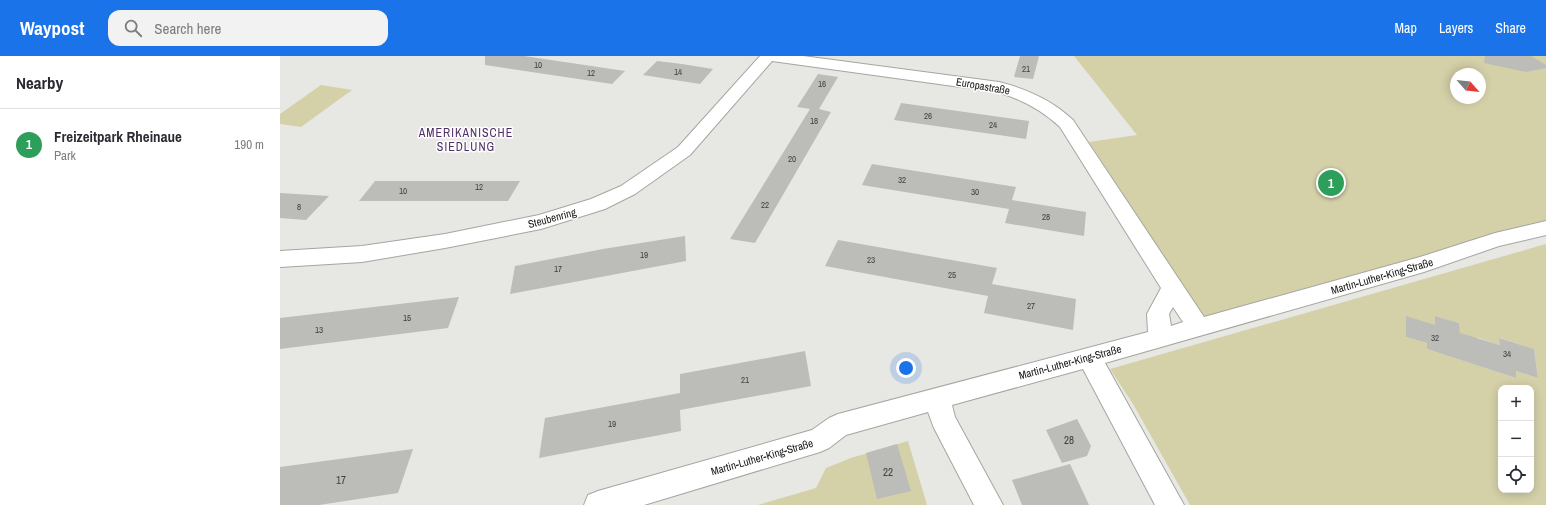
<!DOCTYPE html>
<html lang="en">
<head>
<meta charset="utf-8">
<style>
	:root { --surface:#fff; --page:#f2f2f3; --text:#2b2b33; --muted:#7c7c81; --line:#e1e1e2; --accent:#1a73e8 }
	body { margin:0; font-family:"Archivo Narrow",sans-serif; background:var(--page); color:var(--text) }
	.controls { position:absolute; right:12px; bottom:12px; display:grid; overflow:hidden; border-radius:8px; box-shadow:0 2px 10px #0003 }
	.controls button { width:36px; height:36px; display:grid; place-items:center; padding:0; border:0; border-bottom:1px solid var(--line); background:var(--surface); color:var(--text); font:20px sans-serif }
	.compass { position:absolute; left:1170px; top:12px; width:36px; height:36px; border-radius:50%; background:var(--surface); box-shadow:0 2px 10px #0003; rotate:117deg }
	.you { position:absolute; left:626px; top:312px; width:14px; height:14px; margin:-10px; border:3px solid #fff; border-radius:50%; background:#1a73e8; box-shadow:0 0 0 6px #1a73e833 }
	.badge { display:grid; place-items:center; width:26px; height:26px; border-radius:50%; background:var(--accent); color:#fff; font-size:13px; font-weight:700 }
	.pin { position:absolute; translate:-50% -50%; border:2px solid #fff; box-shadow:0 1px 4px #0006 }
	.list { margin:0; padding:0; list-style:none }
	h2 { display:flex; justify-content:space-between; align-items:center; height:52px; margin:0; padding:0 16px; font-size:17px }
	h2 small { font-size:13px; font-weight:400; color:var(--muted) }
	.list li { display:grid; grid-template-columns:26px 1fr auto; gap:12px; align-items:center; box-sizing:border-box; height:72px; padding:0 16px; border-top:1px solid var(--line) }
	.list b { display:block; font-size:15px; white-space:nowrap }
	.list p { margin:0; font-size:13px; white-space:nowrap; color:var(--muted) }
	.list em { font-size:13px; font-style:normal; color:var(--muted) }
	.icon { flex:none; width:22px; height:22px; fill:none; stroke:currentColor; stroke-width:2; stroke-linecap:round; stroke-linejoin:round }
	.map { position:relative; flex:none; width:1266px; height:449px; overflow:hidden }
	header { display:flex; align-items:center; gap:24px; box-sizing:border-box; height:56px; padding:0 20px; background:var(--accent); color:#fff }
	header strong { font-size:19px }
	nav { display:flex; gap:22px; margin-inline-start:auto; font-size:14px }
	.search { width:280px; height:36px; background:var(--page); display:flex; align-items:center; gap:10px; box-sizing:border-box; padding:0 14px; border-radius:12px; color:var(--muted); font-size:15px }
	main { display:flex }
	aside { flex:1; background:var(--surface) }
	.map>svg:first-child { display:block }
</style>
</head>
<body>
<header>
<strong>Waypost</strong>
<div class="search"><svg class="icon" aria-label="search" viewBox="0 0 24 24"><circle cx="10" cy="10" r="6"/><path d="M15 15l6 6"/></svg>Search here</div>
<nav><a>Map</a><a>Layers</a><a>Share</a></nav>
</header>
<main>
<aside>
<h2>Nearby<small></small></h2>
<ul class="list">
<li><span class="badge" style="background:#2e9e5b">1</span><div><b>Freizeitpark Rheinaue</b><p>Park</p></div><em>190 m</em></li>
</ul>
</aside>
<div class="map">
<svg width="1266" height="449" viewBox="0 0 1266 449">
	<rect width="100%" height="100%" fill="#e7e7e3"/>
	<g fill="#d4d1a9" fill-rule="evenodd">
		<path d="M794,0H1266V168L923,261L809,86L857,79ZM1176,18H1200V42H1176Z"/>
		<polygon points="41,29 72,34 21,71 0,68 0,58"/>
		<path d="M1266,188V449H910L853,348L830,313ZM1155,260L1179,267L1180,283L1199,282L1220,289V282L1254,293L1258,322L1236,315V322L1147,293V287L1126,281L1155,269ZM1221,332H1251V434H1221Z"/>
		<polygon points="628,385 647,449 478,449 536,432 546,412 571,402"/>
	</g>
	<g fill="#bcbcb8">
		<polygon points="205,0 244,0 345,15 332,28 205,9"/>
		<polygon points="740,0 759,0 753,23 734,21"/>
		<polygon points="1205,0 1251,0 1266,9 1266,12 1246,16 1204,7"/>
		<polygon points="377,5 402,8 433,13 420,28 363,19"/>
		<polygon points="538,18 558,21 539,53 551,56 475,187 450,183 530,53 517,51"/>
		<polygon points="621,47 749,65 746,83 614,64"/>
		<polygon points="592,108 736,131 732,144 806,156 804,180 725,167 729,153 582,129"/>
		<polygon points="95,125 240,125 228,145 79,145"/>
		<polygon points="0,137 49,140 26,164 0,162"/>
		<polygon points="405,180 406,205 230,238 235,210 323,193"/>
		<polygon points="558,184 717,212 712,228 796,243 793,274 704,257 708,240 545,210"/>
		<polygon points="179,241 168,272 0,293 0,262"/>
		<polygon points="1126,260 1155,269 1155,260 1179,267 1180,277 1220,289 1219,282 1254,293 1258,322 1236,315 1236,322 1147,293 1147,287 1126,281"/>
		<polygon points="525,295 531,330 400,354 401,375 259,402 265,362 400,337 400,318"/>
		<polygon points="797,363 811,390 807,400 782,407 766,374"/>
		<polygon points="617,388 631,435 597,443 586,397"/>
		<polygon points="133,393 118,437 39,449 0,449 0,411"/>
		<polygon points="790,408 809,449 742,449 732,424"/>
	</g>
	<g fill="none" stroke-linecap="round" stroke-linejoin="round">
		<defs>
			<path id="minor" d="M480,0H523L719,26C747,33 772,44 793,64L924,261L1140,201L1215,177L1266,165V179L1219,190L1144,216L825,307L904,449H875L803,313L672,349L675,361L723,449H694L654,372L648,356L566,379L549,392L540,396L364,449H304L308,439L318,435L532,374L549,362L558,358L868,276L867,258L881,232L780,71C762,54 741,43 717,36L492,5L410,99L355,138L325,153L261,173L165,192L82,206L0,211V195L82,190L165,178L259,159L311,143L341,130L398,91ZM893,251L903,266L891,270L889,258Z"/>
		</defs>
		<use href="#minor" stroke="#a5a5a1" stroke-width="2"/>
		<use href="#minor" fill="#fff" fill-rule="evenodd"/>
	</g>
	<g text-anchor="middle" stroke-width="3" stroke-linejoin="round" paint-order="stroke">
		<g font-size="9" fill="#41413f">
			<text x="258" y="12">10</text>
			<text x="746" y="16">21</text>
			<text x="398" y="19">14</text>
			<text x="311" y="20">12</text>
			<text x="542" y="31">16</text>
			<text x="648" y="63">26</text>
			<text x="534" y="68">18</text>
			<text x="713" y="72">24</text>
			<text x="512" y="106">20</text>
			<text x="622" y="127">32</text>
			<text x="199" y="134">12</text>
			<text x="123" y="138">10</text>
			<text x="695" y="139">30</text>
			<text x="485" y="152">22</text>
			<text x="19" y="154">8</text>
			<text x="766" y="164">28</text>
			<text x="364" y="202">19</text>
			<text x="591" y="207">23</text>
			<text x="278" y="216">17</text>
			<text x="672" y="222">25</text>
			<text x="751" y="253">27</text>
			<text x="127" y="265">15</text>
			<text x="39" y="277">13</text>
			<text x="1155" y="285">32</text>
			<text x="1227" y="301">34</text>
			<text x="465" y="327">21</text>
			<text x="332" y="371">19</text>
		</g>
		<g font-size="11" fill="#181817" stroke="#fff">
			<text transform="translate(703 30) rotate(10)" y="4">Europastraße</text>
			<text transform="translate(272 162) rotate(-15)" y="4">Steubenring</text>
			<text transform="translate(1102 220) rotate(-16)" y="4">Martin-Luther-King-Straße</text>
			<text transform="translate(790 306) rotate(-15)" y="4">Martin-Luther-King-Straße</text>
			<text transform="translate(482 401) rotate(-16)" y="4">Martin-Luther-King-Straße</text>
		</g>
		<g font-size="11" fill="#41413f">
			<text x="789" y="388">28</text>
			<text x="608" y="420">22</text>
			<text x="61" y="428">17</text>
		</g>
		<g font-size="12" letter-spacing="1" fill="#4e2d66" stroke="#fff">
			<text x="186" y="81">AMERIKANISCHE<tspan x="186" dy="14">SIEDLUNG</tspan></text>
		</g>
	</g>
</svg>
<div class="controls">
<button>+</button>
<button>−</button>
<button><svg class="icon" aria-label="locate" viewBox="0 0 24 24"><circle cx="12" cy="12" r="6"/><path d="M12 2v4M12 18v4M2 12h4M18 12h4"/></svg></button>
</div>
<svg class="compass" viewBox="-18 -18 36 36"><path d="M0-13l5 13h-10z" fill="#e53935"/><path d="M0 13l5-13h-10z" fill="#7c7c81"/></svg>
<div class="you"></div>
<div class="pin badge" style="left:1051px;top:127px;background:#2e9e5b">1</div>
</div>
</main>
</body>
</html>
